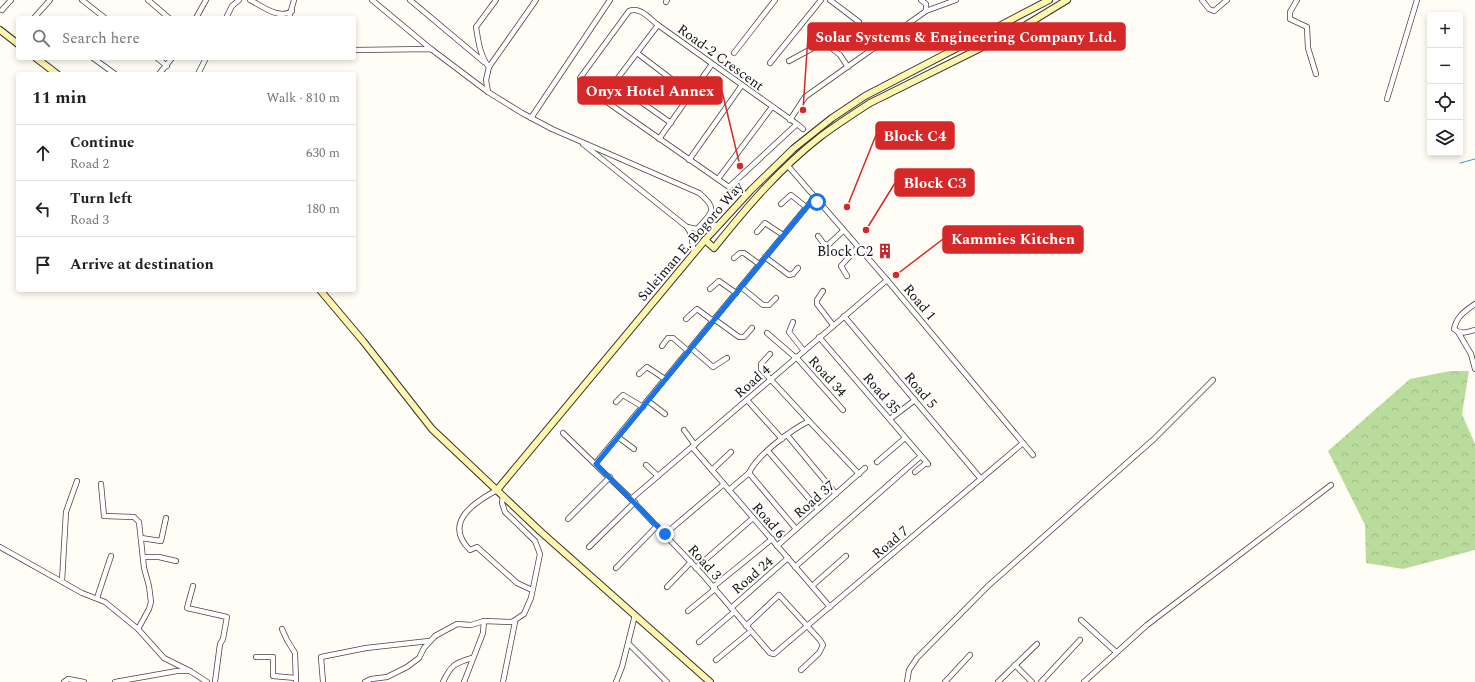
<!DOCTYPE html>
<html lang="en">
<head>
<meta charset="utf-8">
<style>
	:root { --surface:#fff; --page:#f2f2f2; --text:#222; --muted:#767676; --line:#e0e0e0 }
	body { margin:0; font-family:Spectral,serif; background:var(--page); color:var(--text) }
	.controls { position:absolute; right:12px; top:12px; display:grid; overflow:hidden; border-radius:4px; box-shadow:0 2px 6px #0003 }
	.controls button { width:36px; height:36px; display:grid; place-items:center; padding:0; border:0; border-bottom:1px solid var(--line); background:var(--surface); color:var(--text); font:20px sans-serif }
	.stop { position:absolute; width:12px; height:12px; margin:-9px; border:3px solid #1a73e8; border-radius:50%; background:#fff }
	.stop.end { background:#1a73e8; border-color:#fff; box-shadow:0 1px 4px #0008 }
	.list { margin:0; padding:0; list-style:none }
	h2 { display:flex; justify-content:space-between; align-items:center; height:52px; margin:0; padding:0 16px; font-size:17px }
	h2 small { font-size:13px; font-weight:400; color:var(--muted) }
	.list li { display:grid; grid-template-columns:26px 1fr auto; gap:12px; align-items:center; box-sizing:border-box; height:56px; padding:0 16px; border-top:1px solid var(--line) }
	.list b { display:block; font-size:15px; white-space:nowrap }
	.list p { margin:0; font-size:13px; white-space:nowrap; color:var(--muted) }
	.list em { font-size:13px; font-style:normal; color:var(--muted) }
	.icon { flex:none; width:22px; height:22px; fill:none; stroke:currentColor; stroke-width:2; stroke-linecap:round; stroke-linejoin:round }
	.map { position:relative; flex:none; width:1475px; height:682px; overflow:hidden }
	.search { position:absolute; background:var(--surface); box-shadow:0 2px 6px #0003; left:16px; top:16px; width:340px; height:44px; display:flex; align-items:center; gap:10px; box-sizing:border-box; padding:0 14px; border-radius:4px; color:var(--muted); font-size:15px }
	.panel { position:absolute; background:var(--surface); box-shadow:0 2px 6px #0003; left:16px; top:72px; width:340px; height:220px; border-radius:4px }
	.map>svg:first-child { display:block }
</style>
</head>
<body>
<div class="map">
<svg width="1475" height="682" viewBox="0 0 1475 682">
	<defs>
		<pattern id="forest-crowns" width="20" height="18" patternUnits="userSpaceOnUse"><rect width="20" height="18" fill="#b9dc9c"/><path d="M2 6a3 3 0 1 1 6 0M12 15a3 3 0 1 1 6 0" fill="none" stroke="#9ebc85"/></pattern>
	</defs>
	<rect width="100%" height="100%" fill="#fffdf5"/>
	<polygon fill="url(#forest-crowns)" points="1450,371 1469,371 1462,414 1475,444 1475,550 1403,569 1366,563 1365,525 1328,451 1410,379"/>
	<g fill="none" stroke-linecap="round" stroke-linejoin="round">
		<polyline stroke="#3f96cf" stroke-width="1" points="1460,163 1475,159"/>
		<defs>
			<g id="street">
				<polyline points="82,0 105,18"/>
				<polyline points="148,0 169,18"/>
				<path d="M250,0C262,6 279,20 292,11"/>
				<polyline points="372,0 431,49"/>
				<polyline points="410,0 484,62"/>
				<polyline points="830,0 859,22"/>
				<polyline points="921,0 926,4 926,11"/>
				<polyline points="1202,0 1209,9 1214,11 1227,0"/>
				<polyline points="1297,0 1290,12 1290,19 1307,27 1308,48 1316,74"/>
				<polyline points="666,2 667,0"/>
				<polyline points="2,10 11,0"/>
				<polyline points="34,18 50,0"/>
				<polyline points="196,18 206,0"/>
				<polyline points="226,18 232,6 239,0"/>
				<polyline points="289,18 294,0"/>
				<path d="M354,50L431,49L488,92L522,113L552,129L699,193C719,209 712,213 697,229"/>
				<polyline points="637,53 691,94"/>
				<polyline points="734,53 775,0"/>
				<polyline points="93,58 115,74"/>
				<polyline points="157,58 167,66"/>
				<polyline points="789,61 824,42 840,55 848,67"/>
				<polyline points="770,63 821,0"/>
				<polyline points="489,67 536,0"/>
				<polyline points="159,74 172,58"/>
				<polyline points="198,74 206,58"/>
				<polyline points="614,83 671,123"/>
				<path d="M488,92L486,80L489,67C480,57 478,39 476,27L496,0"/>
				<polyline points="602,99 658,25"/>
				<polyline points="1387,99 1417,0"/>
				<polyline points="531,118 610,0"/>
				<polyline points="790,120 805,97 926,11 956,0"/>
				<path d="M797,124L729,187L581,84L580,78L629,11C640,6 650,19 658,25L797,124L803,129"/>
				<polyline points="659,139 712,64"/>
				<polyline points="583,144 687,227 697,229 718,225"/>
				<polyline points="689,160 742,85"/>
				<polyline points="788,166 887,280 1033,455"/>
				<polyline points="718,179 772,107"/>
				<polyline points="781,204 791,195 806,207"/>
				<polyline points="687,227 691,234 694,253"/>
				<polyline points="757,232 765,223 783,235"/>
				<polyline points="818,236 824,244 828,245 843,231"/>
				<polyline points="765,257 789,275 793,274 798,268"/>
				<polyline points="734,258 740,253 744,253 759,264"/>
				<polyline points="847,276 841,266 858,247"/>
				<polyline points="741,287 763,305 769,305 776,298"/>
				<polyline points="710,289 719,281 736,293"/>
				<polyline points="823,291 817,300 817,304 833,325"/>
				<path d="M1475,304C1465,311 1457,316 1454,329C1461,335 1467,332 1475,330"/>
				<polyline points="844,316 981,479"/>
				<polyline points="686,319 697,309 713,321"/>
				<polyline points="714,319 739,337 744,337 752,328"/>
				<polyline points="793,322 789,332 804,351"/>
				<polyline points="1458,332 1471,354 1475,369"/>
				<polyline points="767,333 796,358"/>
				<polyline points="819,337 928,464"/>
				<polyline points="662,346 668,338 673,338 688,351"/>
				<polyline points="691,348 713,367 727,358"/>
				<polyline points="770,354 761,364 761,369 809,421"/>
				<polyline points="796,357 843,410"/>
				<polyline points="639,374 647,367 665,379"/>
				<polyline points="747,400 782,439"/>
				<polyline points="648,401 665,414"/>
				<polyline points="616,402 623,395 643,407"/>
				<polyline points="890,419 915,400"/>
				<polyline points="684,430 695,445"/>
				<polyline points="563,433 631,499 702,574 770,653 774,654 1023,443"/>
				<polyline points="787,435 836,494"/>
				<polyline points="618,437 634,449"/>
				<polyline points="692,447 830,607"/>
				<polyline points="768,451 818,509"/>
				<polyline points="877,462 905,438"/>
				<polyline points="596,463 814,198"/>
				<polyline points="646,465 658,476"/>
				<polyline points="712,470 731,452"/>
				<polyline points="915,472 926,463"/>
				<path d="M749,473C757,455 791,430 809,421L859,474"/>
				<polyline points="101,484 104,516 134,517 139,522 144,568 149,586 151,602 149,609 138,629"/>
				<path d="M497,490C473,503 443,523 470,550L477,547L517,583L532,590"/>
				<polyline points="729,490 749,473 796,529"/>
				<polyline points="631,499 887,280"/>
				<polyline points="568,519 610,477"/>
				<polyline points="665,534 724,484"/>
				<polyline points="141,538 161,541 166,518"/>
				<polyline points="777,546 865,468"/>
				<polyline points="0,547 82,593 105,602 138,629 164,658 190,671"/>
				<polyline points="589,547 635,502"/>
				<polyline points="143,557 159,557 176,561"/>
				<polyline points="795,567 921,456"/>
				<polyline points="616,568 657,526"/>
				<polyline points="696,568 753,518"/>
				<polyline points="62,581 66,512 77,481"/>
				<polyline points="193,586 187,608 227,617 223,639 220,644 215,682"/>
				<polyline points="812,586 846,556"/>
				<polyline points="667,587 691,562"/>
				<polyline points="713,587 772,539"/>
				<polyline points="97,598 111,556"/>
				<polyline points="731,608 788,558"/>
				<polyline points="688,611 715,589"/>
				<polyline points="1081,620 1116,652"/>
				<polyline points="746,626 779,595 820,640 823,645 819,653 801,670"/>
				<polyline points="282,629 287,640 295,653 296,682"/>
				<polyline points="699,642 734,612"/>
				<polyline points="629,644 667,682"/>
				<polyline points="256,657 273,657 273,676 296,678"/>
				<polyline points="716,660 751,631"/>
				<polyline points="1015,665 1032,682"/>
				<polyline points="64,682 68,679 84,682"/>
				<polyline points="115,682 177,671 190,671 207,682"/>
				<polyline points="323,682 321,657 366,648 429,641"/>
				<polyline points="365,682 371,679 387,677 407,667 419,658 424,648 435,636 457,624 471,625 484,621 512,622 524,614 531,598 540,554 535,541 505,512 502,503 503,496"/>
				<path d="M443,682C451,665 455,663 472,658"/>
				<polyline points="464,682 483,633 484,621"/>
				<polyline points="503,682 515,622"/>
				<polyline points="616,682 622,667 635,615"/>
				<polyline points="907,682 909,670 917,658 988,586 1154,439 1213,380"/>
				<polyline points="945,682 970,655"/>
				<polyline points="998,682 1037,644"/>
				<polyline points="1041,682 1080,640"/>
				<polyline points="1084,682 1147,625 1331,485"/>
			</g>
			<g id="secondary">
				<polyline points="0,30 18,44"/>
				<polyline points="36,58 57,74"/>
				<path d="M705,240L714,248C746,208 780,168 820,137C836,125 853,114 870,103L1021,28L1067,0"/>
				<polyline points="320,290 363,341 432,429 541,532 710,682"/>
				<polyline points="497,490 705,240 751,190 793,149 832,118 865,96 1049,0"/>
			</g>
		</defs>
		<use href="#street" stroke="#444" stroke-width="6"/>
		<use href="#secondary" stroke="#333" stroke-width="8"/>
		<use href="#street" stroke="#fff" stroke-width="4.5"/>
		<use href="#secondary" stroke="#fff6b0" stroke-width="6"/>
	</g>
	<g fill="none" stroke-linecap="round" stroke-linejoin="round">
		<polyline stroke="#1a73e8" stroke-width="5" points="665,534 596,464 814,198 817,202"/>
	</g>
	<defs>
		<symbol id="building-bare" viewBox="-9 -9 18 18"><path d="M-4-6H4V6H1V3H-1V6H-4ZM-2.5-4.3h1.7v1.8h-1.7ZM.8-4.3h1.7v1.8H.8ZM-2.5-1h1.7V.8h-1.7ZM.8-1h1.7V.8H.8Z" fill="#c4262e" stroke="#fff" stroke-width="2.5" paint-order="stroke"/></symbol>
	</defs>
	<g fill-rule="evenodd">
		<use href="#building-bare" x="874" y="240" width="22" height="22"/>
	</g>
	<g text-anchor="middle" stroke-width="4" stroke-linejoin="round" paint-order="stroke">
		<g font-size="14" fill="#111" stroke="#fff">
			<text transform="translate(721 57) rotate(36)" y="5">Road-2 Crescent</text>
			<text transform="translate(690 241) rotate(-49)" y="5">Suleiman E. Bogoro Way</text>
			<text transform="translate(920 302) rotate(50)" y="5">Road 1</text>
			<text transform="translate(828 376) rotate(48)" y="5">Road 34</text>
			<text transform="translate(752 381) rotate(-41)" y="5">Road 4</text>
			<text transform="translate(921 390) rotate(50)" y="5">Road 5</text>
			<text transform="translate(882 393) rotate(49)" y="5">Road 35</text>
			<text transform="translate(814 499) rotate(-41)" y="5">Road 37</text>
			<text transform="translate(769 520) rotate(49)" y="5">Road 6</text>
			<text transform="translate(890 542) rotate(-40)" y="5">Road 7</text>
			<text transform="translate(705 562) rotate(48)" y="5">Road 3</text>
			<text transform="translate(752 575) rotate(-41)" y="5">Road 24</text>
		</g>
		<g font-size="14" fill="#111" stroke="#fff" text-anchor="end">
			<text x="873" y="256">Block C2</text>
		</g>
	</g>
	<path fill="none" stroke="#d62828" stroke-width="1.5" d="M803 110L808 36M740 166L722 91M847 207L876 135M866 230L895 183M896 275L943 239"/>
	<g fill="#d62828" stroke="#fff" stroke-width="1.5">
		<circle cx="803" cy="110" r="4"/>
		<circle cx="740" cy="166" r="4"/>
		<circle cx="847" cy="207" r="4"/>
		<circle cx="866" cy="230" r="4"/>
		<circle cx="896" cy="275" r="4"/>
	</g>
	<g fill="#d62828" stroke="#d62828" stroke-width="1.5">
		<rect x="808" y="23" width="317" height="27" rx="4"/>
		<rect x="578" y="77" width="144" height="27" rx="4"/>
		<rect x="876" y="122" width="78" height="27" rx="4"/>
		<rect x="895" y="169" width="79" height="27" rx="4"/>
		<rect x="943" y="226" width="140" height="27" rx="4"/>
	</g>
	<g font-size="15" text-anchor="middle" font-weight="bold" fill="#fff">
		<text x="966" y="42">Solar Systems &amp; Engineering Company Ltd.</text>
		<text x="650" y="96">Onyx Hotel Annex</text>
		<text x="915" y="141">Block C4</text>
		<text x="935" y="188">Block C3</text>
		<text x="1013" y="244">Kammies Kitchen</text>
	</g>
</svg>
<div class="controls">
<button>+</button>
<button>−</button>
<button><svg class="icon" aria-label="locate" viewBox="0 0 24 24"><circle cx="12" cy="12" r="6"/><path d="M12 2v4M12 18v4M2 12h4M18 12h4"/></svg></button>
<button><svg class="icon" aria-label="layers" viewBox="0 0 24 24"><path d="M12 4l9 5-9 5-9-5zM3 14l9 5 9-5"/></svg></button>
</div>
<div class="stop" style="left:817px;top:202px"></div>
<div class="stop end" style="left:665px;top:534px"></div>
<div class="search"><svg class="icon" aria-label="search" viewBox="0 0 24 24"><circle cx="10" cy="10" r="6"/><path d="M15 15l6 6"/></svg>Search here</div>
<section class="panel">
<h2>11 min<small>Walk · 810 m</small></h2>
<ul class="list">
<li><svg class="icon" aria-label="ahead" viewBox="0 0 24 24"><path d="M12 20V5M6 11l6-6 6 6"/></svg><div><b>Continue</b><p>Road 2</p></div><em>630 m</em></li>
<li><svg class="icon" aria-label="left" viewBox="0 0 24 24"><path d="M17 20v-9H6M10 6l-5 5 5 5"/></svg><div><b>Turn left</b><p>Road 3</p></div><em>180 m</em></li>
<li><svg class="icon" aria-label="arrive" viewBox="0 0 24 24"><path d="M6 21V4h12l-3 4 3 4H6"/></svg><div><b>Arrive at destination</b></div></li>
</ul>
</section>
</div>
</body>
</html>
